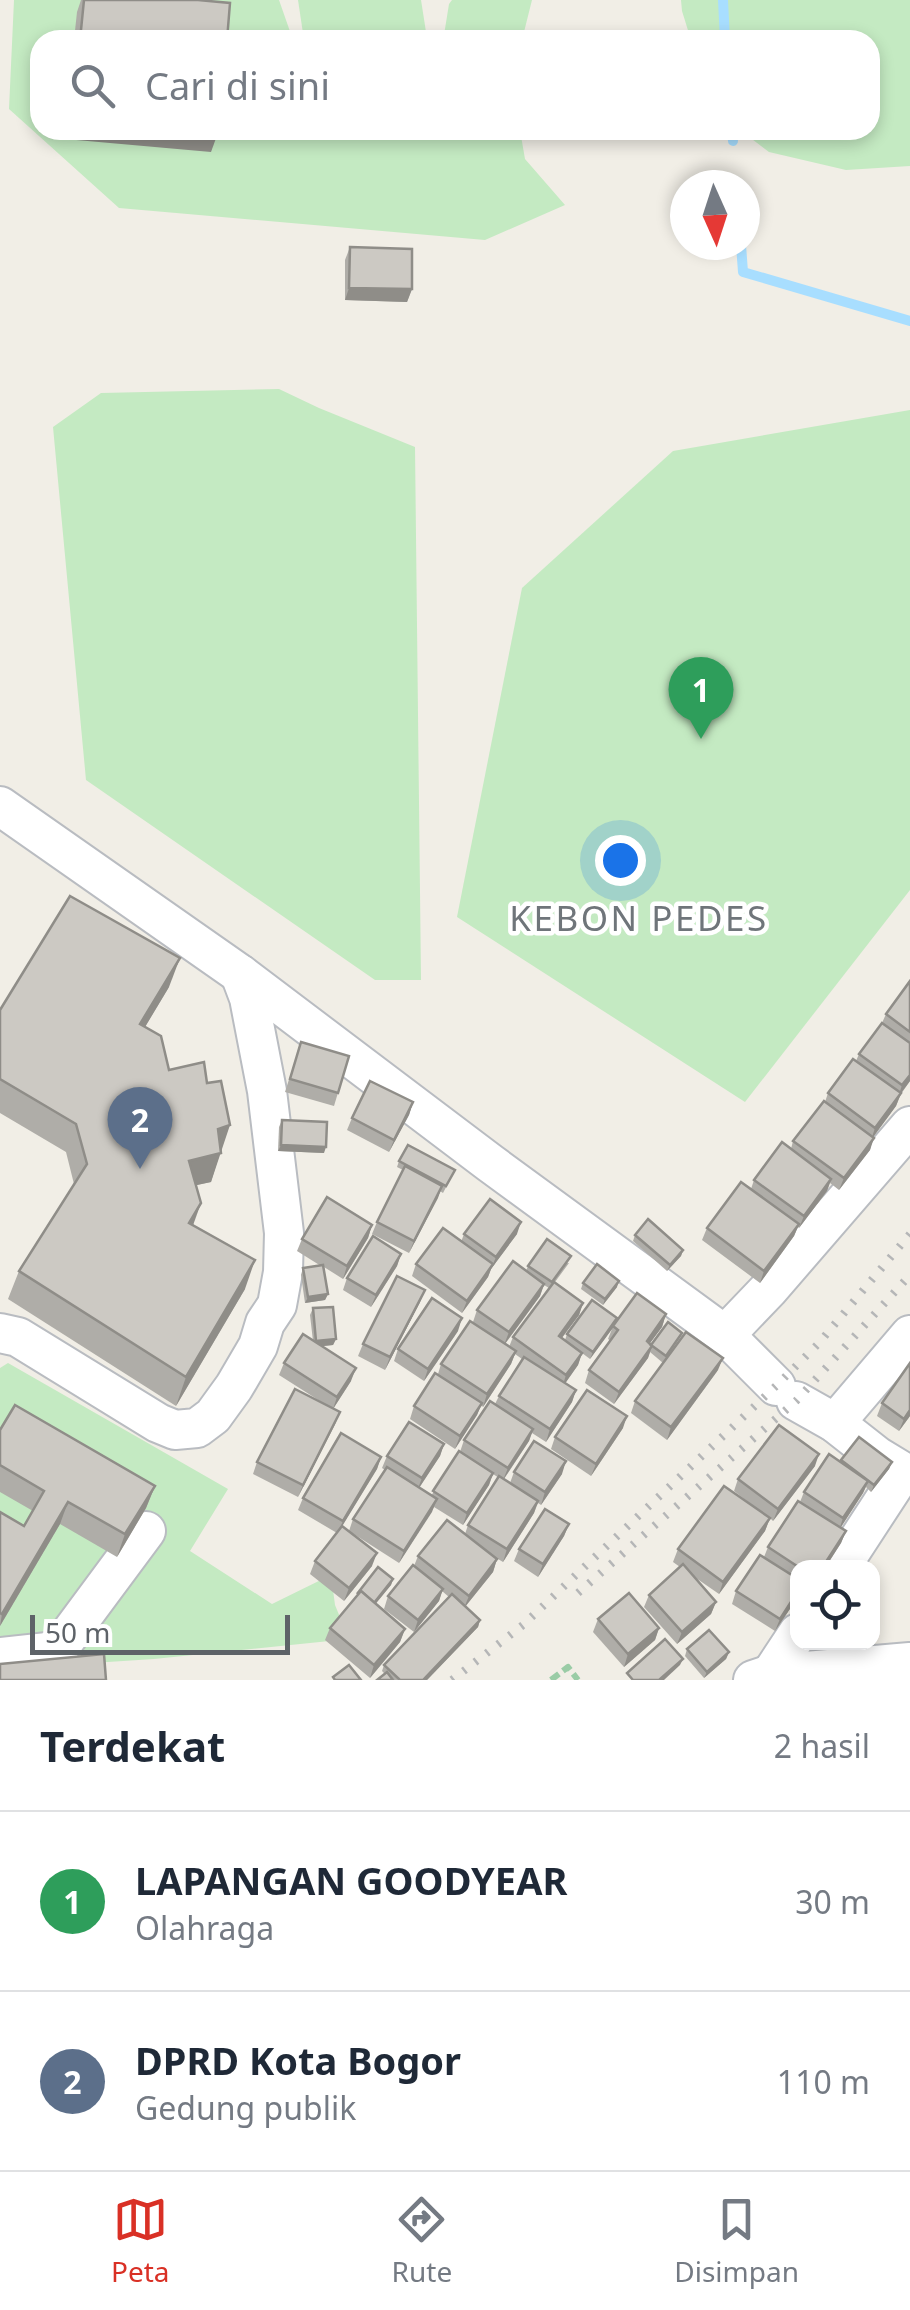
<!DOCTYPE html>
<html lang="id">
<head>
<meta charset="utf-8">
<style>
	:root { --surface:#fff; --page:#f6f6f7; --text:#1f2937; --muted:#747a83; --line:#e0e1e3; --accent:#d93025 }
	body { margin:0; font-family:"Noto Sans",sans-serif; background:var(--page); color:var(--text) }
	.controls { position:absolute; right:30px; bottom:30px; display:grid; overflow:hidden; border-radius:20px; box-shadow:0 5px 15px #0003 }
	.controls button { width:90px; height:90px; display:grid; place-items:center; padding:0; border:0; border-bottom:2px solid var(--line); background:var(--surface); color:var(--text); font:50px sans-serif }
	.compass { position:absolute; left:670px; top:170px; width:90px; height:90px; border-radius:50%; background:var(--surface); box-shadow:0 5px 15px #0003; rotate:177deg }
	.scale { position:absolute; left:30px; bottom:25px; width:260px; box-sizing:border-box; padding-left:10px; border:5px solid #5e6368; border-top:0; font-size:28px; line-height:35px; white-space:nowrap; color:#5e6368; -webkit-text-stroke:8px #fff; paint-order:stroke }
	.you { position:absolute; left:620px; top:860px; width:35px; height:35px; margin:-25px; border:8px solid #fff; border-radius:50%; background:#1a73e8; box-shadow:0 0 0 15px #1a73e833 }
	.badge { display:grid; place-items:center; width:65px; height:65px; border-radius:50%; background:var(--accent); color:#fff; font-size:32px; font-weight:700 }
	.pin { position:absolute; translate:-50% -82px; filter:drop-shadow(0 2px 5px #0008) }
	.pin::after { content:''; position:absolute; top:52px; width:35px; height:30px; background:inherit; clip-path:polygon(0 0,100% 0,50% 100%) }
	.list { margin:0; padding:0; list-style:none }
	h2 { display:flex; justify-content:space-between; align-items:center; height:130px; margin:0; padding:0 40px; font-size:42px }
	h2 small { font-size:32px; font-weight:400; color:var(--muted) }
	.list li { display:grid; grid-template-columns:65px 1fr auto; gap:30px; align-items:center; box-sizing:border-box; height:180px; padding:0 40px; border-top:2px solid var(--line) }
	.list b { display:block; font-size:38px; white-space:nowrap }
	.list p { margin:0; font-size:32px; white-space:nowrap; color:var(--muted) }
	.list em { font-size:32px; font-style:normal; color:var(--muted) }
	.icon { flex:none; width:55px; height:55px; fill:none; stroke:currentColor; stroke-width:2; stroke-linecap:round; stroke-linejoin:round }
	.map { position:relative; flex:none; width:910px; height:1680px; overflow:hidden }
	.search { position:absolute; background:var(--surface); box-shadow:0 5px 15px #0003; left:30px; right:30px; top:30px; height:110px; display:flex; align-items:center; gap:25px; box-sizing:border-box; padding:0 35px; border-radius:30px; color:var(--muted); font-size:38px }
	.sheet { height:490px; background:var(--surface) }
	nav { display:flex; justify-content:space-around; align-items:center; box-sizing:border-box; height:140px; border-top:2px solid var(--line); background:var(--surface); font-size:28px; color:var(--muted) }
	nav a { display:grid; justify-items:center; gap:5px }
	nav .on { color:var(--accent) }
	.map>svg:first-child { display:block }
</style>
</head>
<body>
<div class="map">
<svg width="910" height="1680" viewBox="0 0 910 1680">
	<rect width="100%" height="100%" fill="#f1eee6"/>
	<g fill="#c4eac2">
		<polygon points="14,0 279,0 293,40 40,40 40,130 520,130 525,159 565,205 485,240 119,208 9,109"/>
		<polygon points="298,0 421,0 426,32 366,40 304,40"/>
		<polygon points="452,0 532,0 522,40 437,40 444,35 449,4"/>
		<polygon points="681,0 910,0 910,166 846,170 769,152 740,130 870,130 870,40 691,40 682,11"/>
		<polygon points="279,389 319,408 415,447 421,980 375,980 86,780 53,427 101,393"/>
		<polygon points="910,410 910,890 745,1102 457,917 522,588 673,451"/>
		<polygon points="8,1363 228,1489 190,1551 272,1604 331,1575 335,1605 349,1639 154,1659 0,1669 0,1368"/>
	</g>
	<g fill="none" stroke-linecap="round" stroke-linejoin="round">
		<g stroke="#a8deff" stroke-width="10">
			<polyline points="723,0 725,40"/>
			<polyline points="732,130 733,141"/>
			<polyline points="741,245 743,272 910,321"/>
		</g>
		<defs>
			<g id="minor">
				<polyline points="0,806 240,974 490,1163 725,1335 776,1386"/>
				<polyline points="0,1333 18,1337 158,1423 175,1430 197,1428 213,1416 234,1387 258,1346 265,1323 277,1305 283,1272 284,1233 267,1091 249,998 240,974"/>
				<polyline points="725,1335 769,1289 910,1126"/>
				<polyline points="796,1401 835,1423 877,1456 910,1476"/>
				<polyline points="835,1423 910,1335"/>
				<polyline points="840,1568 902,1473"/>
				<polyline points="0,1657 57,1651 146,1531"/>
				<polyline points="771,1674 798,1633"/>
				<polyline points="753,1680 771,1674 910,1662"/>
			</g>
		</defs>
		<use href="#minor" stroke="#b9bcc1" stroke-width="42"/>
		<polyline stroke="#9acca6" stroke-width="6" stroke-dasharray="10 5" stroke-linecap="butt" points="551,1680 568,1667 578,1680"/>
		<use href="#minor" stroke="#fff" stroke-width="38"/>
		<g stroke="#b5b6b7" stroke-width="8" stroke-dasharray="2.5 12" stroke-linecap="butt">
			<polyline points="578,1593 796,1401 910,1275"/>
			<polyline points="452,1680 523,1625 776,1386 819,1343 910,1234"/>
		</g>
	</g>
	<g fill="#afada8" fill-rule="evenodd">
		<polygon points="81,0 198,0 227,40 74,40 77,12"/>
		<polygon points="350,247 412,289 407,302 345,300 345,260"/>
		<polygon points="910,981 910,1081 901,1094 896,1106 873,1137 870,1150 839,1190 830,1183 827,1191 799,1228 798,1227 794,1236 760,1283 702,1240 707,1228 751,1189 754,1180 791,1149 793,1141 825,1102 828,1093 856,1061 859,1054 882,1023 886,1014"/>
		<polygon points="169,987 145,1027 169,1070 207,1083 221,1149 211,1182 196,1185 193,1225 245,1289 176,1406 8,1299 19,1271 74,1184 66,1152 0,1113 0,1010"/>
		<polygon points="301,1042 349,1056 334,1106 285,1092"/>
		<polygon points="413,1102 409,1115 389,1152 347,1130 352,1118"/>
		<polygon points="282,1120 324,1153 278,1151 279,1127"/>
		<polygon points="399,1161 455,1170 443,1193 440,1191 409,1253 372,1234 377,1222 403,1170 397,1167"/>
		<polygon points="372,1225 368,1238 343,1279 324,1267 328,1294 325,1300 305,1303 301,1275 303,1268 321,1266 297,1251 302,1239"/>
		<polygon points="464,1234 517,1234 491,1269 488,1277 462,1313 412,1276 416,1264 461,1242"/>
		<polygon points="635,1235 683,1250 681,1256 667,1271 633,1241"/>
		<polygon points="401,1254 397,1266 371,1307 343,1290 347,1278"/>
		<path d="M569,1263L555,1282L583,1303L579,1315L562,1338L565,1340L567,1334L617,1318L666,1314L662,1327L649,1344L651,1345L682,1333L663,1363L650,1352L648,1358L614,1404L585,1383L589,1370L611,1341L608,1339L612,1329L590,1359L582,1353L578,1365L565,1383L576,1390L572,1402L546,1442L532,1433L529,1441L504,1479L510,1483L514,1472L562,1474L541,1505L538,1503L534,1513L503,1562L493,1556L497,1559L493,1572L465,1607L480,1620L478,1627L427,1680H377L385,1674L382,1671L384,1665L449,1597L442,1591L439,1601L414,1632L384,1609L388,1596L414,1566L418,1556L465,1534L468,1525L499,1478L493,1474L489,1485L463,1525L434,1507L399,1563L349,1531L353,1519L385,1470L382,1468L387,1456L444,1444L440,1456L419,1488L431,1496L460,1452L464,1440L495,1404L499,1396L522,1359L515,1354L511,1364L483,1407L481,1405L477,1415L455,1449L410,1419L414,1406L438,1374L441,1364L473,1322L477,1310L526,1271L528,1266ZM544,1285L549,1288L513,1337L509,1347L505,1344L540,1296Z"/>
		<polygon points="583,1283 617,1287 603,1305 581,1289"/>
		<polygon points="420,1302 385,1370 358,1356 363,1344"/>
		<polygon points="313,1308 336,1339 333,1345 322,1346 351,1381 333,1409 340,1412 335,1424 298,1497 253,1474 257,1462 323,1403 279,1375 284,1363 313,1341 310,1315"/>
		<polygon points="458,1331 424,1381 394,1361 398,1349"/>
		<polygon points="718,1370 667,1440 631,1413 635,1401"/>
		<polygon points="882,1403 910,1416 899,1431 877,1416"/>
		<polygon points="623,1428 591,1476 551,1449 555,1437"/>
		<polygon points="0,1430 155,1486 146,1508 117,1557 60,1524 0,1626 0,1512 24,1526 33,1511 0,1492"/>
		<polygon points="381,1457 377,1469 342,1526 372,1566 344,1601 310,1574 315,1561 337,1533 298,1510 303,1498"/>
		<polygon points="841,1460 892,1462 889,1469 871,1492 866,1487 863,1493 841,1527 846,1531 841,1543 825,1568 798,1568 798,1597 775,1631 732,1604 736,1591 764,1557 768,1547 800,1502 804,1492 840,1462"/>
		<polygon points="815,1466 773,1521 770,1518 765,1531 719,1594 693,1576 716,1602 711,1614 677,1644 644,1607 649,1595 680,1567 673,1562 678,1549 769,1518 734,1491 738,1479"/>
		<polygon points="569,1524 564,1536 538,1577 514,1561 519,1549"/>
		<polygon points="393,1579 391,1585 375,1604 405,1629 400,1642 370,1678 325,1640 330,1628"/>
		<polygon points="598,1619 659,1628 655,1640 624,1667 593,1632"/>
		<polygon points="687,1649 729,1652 726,1659 704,1678 685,1656"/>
	</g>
	<g fill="#8f8d88">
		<polygon points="68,130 219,130 211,152 65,139"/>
		<polygon points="533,130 575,130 573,136 530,138"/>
		<polygon points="349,288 412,289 407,302 345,300"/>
		<polygon points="180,958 169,987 130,1052 140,1024"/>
		<polygon points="910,1075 910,1081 901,1093 896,1106 871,1140 875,1128 898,1098 902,1085"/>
		<polygon points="413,1102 409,1115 389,1152 394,1140"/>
		<polygon points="230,1125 211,1182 179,1189 189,1161 218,1129"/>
		<polygon points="874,1138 870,1150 839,1190 844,1178"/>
		<polygon points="281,1145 326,1147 324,1153 278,1151"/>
		<polygon points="831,1179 827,1191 799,1228 804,1216"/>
		<polygon points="442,1186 438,1198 409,1253 414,1241"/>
		<polygon points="201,1203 191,1231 189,1223"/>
		<polygon points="521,1222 517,1234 491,1269 496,1257"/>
		<polygon points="799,1224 794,1236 760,1283 764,1271"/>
		<polygon points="372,1225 368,1238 343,1279 347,1266"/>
		<polygon points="683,1250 681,1256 667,1271 670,1265"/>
		<polygon points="401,1254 397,1266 371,1307 376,1295"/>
		<polygon points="255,1260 245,1289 176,1406 186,1377"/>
		<polygon points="493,1264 488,1277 462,1313 467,1301"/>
		<polygon points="619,1281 617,1287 603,1305 605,1299"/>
		<polygon points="544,1284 540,1296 504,1345 509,1332"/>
		<polygon points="425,1290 420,1302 385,1370 390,1357"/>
		<polygon points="328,1294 325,1300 305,1303 308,1297"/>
		<polygon points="583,1303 579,1315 554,1348 559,1336"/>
		<polygon points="666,1314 662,1327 642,1354 647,1341"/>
		<polygon points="462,1318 458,1331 424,1381 428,1369"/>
		<polygon points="617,1318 615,1325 590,1359 593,1352"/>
		<polygon points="336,1339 333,1345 314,1347 316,1341"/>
		<polygon points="652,1346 648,1358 614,1404 619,1392"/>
		<polygon points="516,1351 511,1364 483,1407 487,1394"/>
		<polygon points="582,1353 578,1365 562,1388 566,1375"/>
		<polygon points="723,1358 718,1370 667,1440 671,1427"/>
		<polygon points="356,1368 351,1381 333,1409 337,1397"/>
		<polygon points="576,1390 572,1402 546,1442 550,1429"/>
		<polygon points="482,1403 477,1415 455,1449 460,1436"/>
		<polygon points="910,1410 910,1416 899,1431 904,1419"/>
		<polygon points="340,1412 335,1424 298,1497 303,1485"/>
		<polygon points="627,1416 623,1428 591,1476 596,1464"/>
		<polygon points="533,1429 529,1441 503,1480 508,1468"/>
		<polygon points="444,1444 440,1456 417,1491 422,1478"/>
		<polygon points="819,1454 815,1466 773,1521 778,1509"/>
		<polygon points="381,1457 377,1469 338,1533 343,1521"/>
		<polygon points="566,1461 562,1474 541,1505 545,1492"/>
		<polygon points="892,1462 889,1469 871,1492 874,1485"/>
		<polygon points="493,1473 489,1485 463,1525 467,1513"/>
		<polygon points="868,1481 863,1493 839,1530 843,1518"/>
		<polygon points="155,1486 146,1508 117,1557 125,1534"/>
		<polygon points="437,1499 432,1512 399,1563 404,1551"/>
		<polygon points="538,1501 534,1513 503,1562 507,1549"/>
		<polygon points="68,1502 60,1524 0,1626 2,1614"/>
		<polygon points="770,1518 765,1531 719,1594 723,1582"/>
		<polygon points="569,1524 564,1536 538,1577 543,1564"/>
		<polygon points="846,1531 841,1543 825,1568 822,1568"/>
		<polygon points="377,1553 372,1566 344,1601 349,1588"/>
		<polygon points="497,1559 493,1572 464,1608 469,1596"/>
		<polygon points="393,1579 391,1585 369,1612 372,1605"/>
		<polygon points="443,1589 439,1601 414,1632 418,1620"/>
		<polygon points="798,1591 798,1597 775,1631 780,1619"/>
		<polygon points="716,1602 711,1614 677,1644 682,1632"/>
		<polygon points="480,1620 478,1627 427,1680 423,1680"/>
		<polygon points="659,1628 655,1640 624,1667 628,1654"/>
		<polygon points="405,1629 400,1642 370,1678 374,1665"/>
		<polygon points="729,1652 726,1659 704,1678 707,1672"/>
		<polygon points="683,1659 680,1665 664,1680 659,1680"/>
	</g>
	<g fill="#ccc9c3" stroke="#8f8d88" stroke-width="2.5">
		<polygon points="84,0 198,0 230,3 227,40 80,40"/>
		<polygon points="350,247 412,249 412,289 349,288"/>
		<polygon points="70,896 180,958 140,1024 161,1036 169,1070 204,1062 207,1083 221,1081 230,1125 218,1129 221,1153 189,1161 201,1203 189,1223 255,1260 186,1377 19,1271 87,1164 76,1124 0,1079 0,1010"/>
		<polygon points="910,981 910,1032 886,1014"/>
		<polygon points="882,1023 910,1043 910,1075 902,1085 859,1054"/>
		<polygon points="301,1042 349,1056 338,1093 290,1079"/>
		<polygon points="853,1059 901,1093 875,1128 828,1093"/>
		<polygon points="370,1081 413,1102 394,1140 352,1118"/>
		<polygon points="824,1101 874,1138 844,1178 793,1141"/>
		<polygon points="282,1120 327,1122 326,1147 281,1145"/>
		<polygon points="782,1142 831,1179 804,1216 754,1180"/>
		<polygon points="408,1145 455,1170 446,1186 399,1161"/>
		<polygon points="405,1166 442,1186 414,1241 377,1222"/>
		<polygon points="741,1182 799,1224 764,1271 707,1228"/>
		<polygon points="327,1197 372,1225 347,1266 302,1239"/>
		<polygon points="490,1199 521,1222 496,1257 464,1234"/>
		<polygon points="648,1219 683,1250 670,1265 635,1235"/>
		<polygon points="443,1228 493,1264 467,1301 416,1264"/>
		<polygon points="373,1236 401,1254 376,1295 347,1278"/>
		<polygon points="547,1239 571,1256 552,1282 528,1266"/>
		<polygon points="513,1261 544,1284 509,1332 477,1310"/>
		<polygon points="597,1264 619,1281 605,1299 583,1283"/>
		<polygon points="323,1265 328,1294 308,1297 303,1268"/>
		<polygon points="397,1276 425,1290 390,1357 363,1344"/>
		<polygon points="554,1282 583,1303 559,1336 582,1353 566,1375 513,1337"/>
		<polygon points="637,1293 666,1314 647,1341 652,1346 619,1392 589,1370 618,1330 613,1326"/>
		<polygon points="432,1298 462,1318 428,1369 398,1349"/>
		<polygon points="592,1300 617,1318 593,1352 567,1334"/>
		<polygon points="333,1307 336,1339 316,1341 313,1308"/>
		<polygon points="470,1321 516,1351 487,1394 441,1364"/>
		<polygon points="668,1322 682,1333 666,1356 651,1345"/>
		<polygon points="686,1332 723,1358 671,1427 635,1401"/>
		<polygon points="303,1334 356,1368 337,1397 284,1363"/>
		<polygon points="524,1357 576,1390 550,1429 499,1396"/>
		<polygon points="910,1363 910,1410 904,1419 882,1403"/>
		<polygon points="435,1373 482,1403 460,1436 414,1406"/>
		<polygon points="295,1389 340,1412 303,1485 257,1462"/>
		<polygon points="587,1390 627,1416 596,1464 555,1437"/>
		<polygon points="490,1401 533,1429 508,1468 464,1440"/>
		<polygon points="15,1405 155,1486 125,1534 68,1502 2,1614 0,1613 0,1512 24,1526 44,1491 0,1465 0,1430"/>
		<polygon points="409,1422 444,1444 422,1478 387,1456"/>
		<polygon points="779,1425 819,1454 778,1509 738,1479"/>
		<polygon points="341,1433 381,1457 343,1521 303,1498"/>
		<polygon points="859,1437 892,1462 874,1485 841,1460"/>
		<polygon points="534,1441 566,1461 545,1492 514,1472"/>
		<polygon points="459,1451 493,1473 467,1513 433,1491"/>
		<polygon points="829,1454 868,1481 843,1518 804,1492"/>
		<polygon points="387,1467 437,1499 404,1551 353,1519"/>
		<polygon points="499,1476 538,1501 507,1549 468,1525"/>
		<polygon points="724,1486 770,1518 723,1582 678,1549"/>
		<polygon points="798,1501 846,1531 822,1568 800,1568 768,1547"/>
		<polygon points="545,1509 569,1524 543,1564 519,1549"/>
		<polygon points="447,1520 497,1559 469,1596 418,1556"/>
		<polygon points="342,1526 377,1553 349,1588 315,1561"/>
		<polygon points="760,1555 798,1579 798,1591 780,1619 736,1591"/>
		<polygon points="683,1564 716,1602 682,1632 649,1595"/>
		<polygon points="413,1565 443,1589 418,1620 388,1596"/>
		<polygon points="378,1567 393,1579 374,1603 361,1591 357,1594"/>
		<polygon points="361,1591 405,1629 374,1665 330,1628"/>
		<polygon points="629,1593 659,1628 628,1654 598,1619"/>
		<polygon points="452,1594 480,1620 423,1680 400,1680 384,1665"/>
		<polygon points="709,1630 729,1652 707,1672 687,1649"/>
		<polygon points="665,1639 683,1659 659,1680 633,1680 627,1673"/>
		<polygon points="104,1654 106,1680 0,1680 0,1664"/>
		<polygon points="349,1665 361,1680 335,1680 333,1677"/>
		<polygon points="387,1672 393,1680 377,1680"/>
	</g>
	<g text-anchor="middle" stroke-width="9" stroke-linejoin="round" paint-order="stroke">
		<g font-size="35" letter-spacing="2.5" fill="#6f757a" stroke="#fff">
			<text x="639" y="931">KEBON PEDES</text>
		</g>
	</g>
</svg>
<div class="controls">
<button><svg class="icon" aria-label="locate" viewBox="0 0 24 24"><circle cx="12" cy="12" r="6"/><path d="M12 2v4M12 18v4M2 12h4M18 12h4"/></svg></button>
</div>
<svg class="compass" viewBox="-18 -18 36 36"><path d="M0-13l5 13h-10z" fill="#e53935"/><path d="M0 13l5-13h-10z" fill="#747a83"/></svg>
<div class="scale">50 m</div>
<div class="you"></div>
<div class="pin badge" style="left:701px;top:739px;background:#2e9e5b">1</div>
<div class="pin badge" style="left:140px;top:1169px;background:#5c6f8a">2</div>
<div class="search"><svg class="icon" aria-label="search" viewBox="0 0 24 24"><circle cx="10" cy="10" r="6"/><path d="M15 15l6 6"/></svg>Cari di sini</div>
</div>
<section class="sheet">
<h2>Terdekat<small>2 hasil</small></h2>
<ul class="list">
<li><span class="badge" style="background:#2e9e5b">1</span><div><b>LAPANGAN GOODYEAR</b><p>Olahraga</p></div><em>30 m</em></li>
<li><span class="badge" style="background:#5c6f8a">2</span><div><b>DPRD Kota Bogor</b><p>Gedung publik</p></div><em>110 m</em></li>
</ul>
</section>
<nav>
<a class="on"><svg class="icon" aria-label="map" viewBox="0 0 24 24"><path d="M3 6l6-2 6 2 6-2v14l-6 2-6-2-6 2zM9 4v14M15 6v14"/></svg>Peta</a>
<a><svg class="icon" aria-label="directions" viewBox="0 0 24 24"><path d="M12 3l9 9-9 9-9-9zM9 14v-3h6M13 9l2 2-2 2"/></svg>Rute</a>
<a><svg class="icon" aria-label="saved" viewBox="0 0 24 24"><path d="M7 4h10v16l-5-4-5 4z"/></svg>Disimpan</a>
</nav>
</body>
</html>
